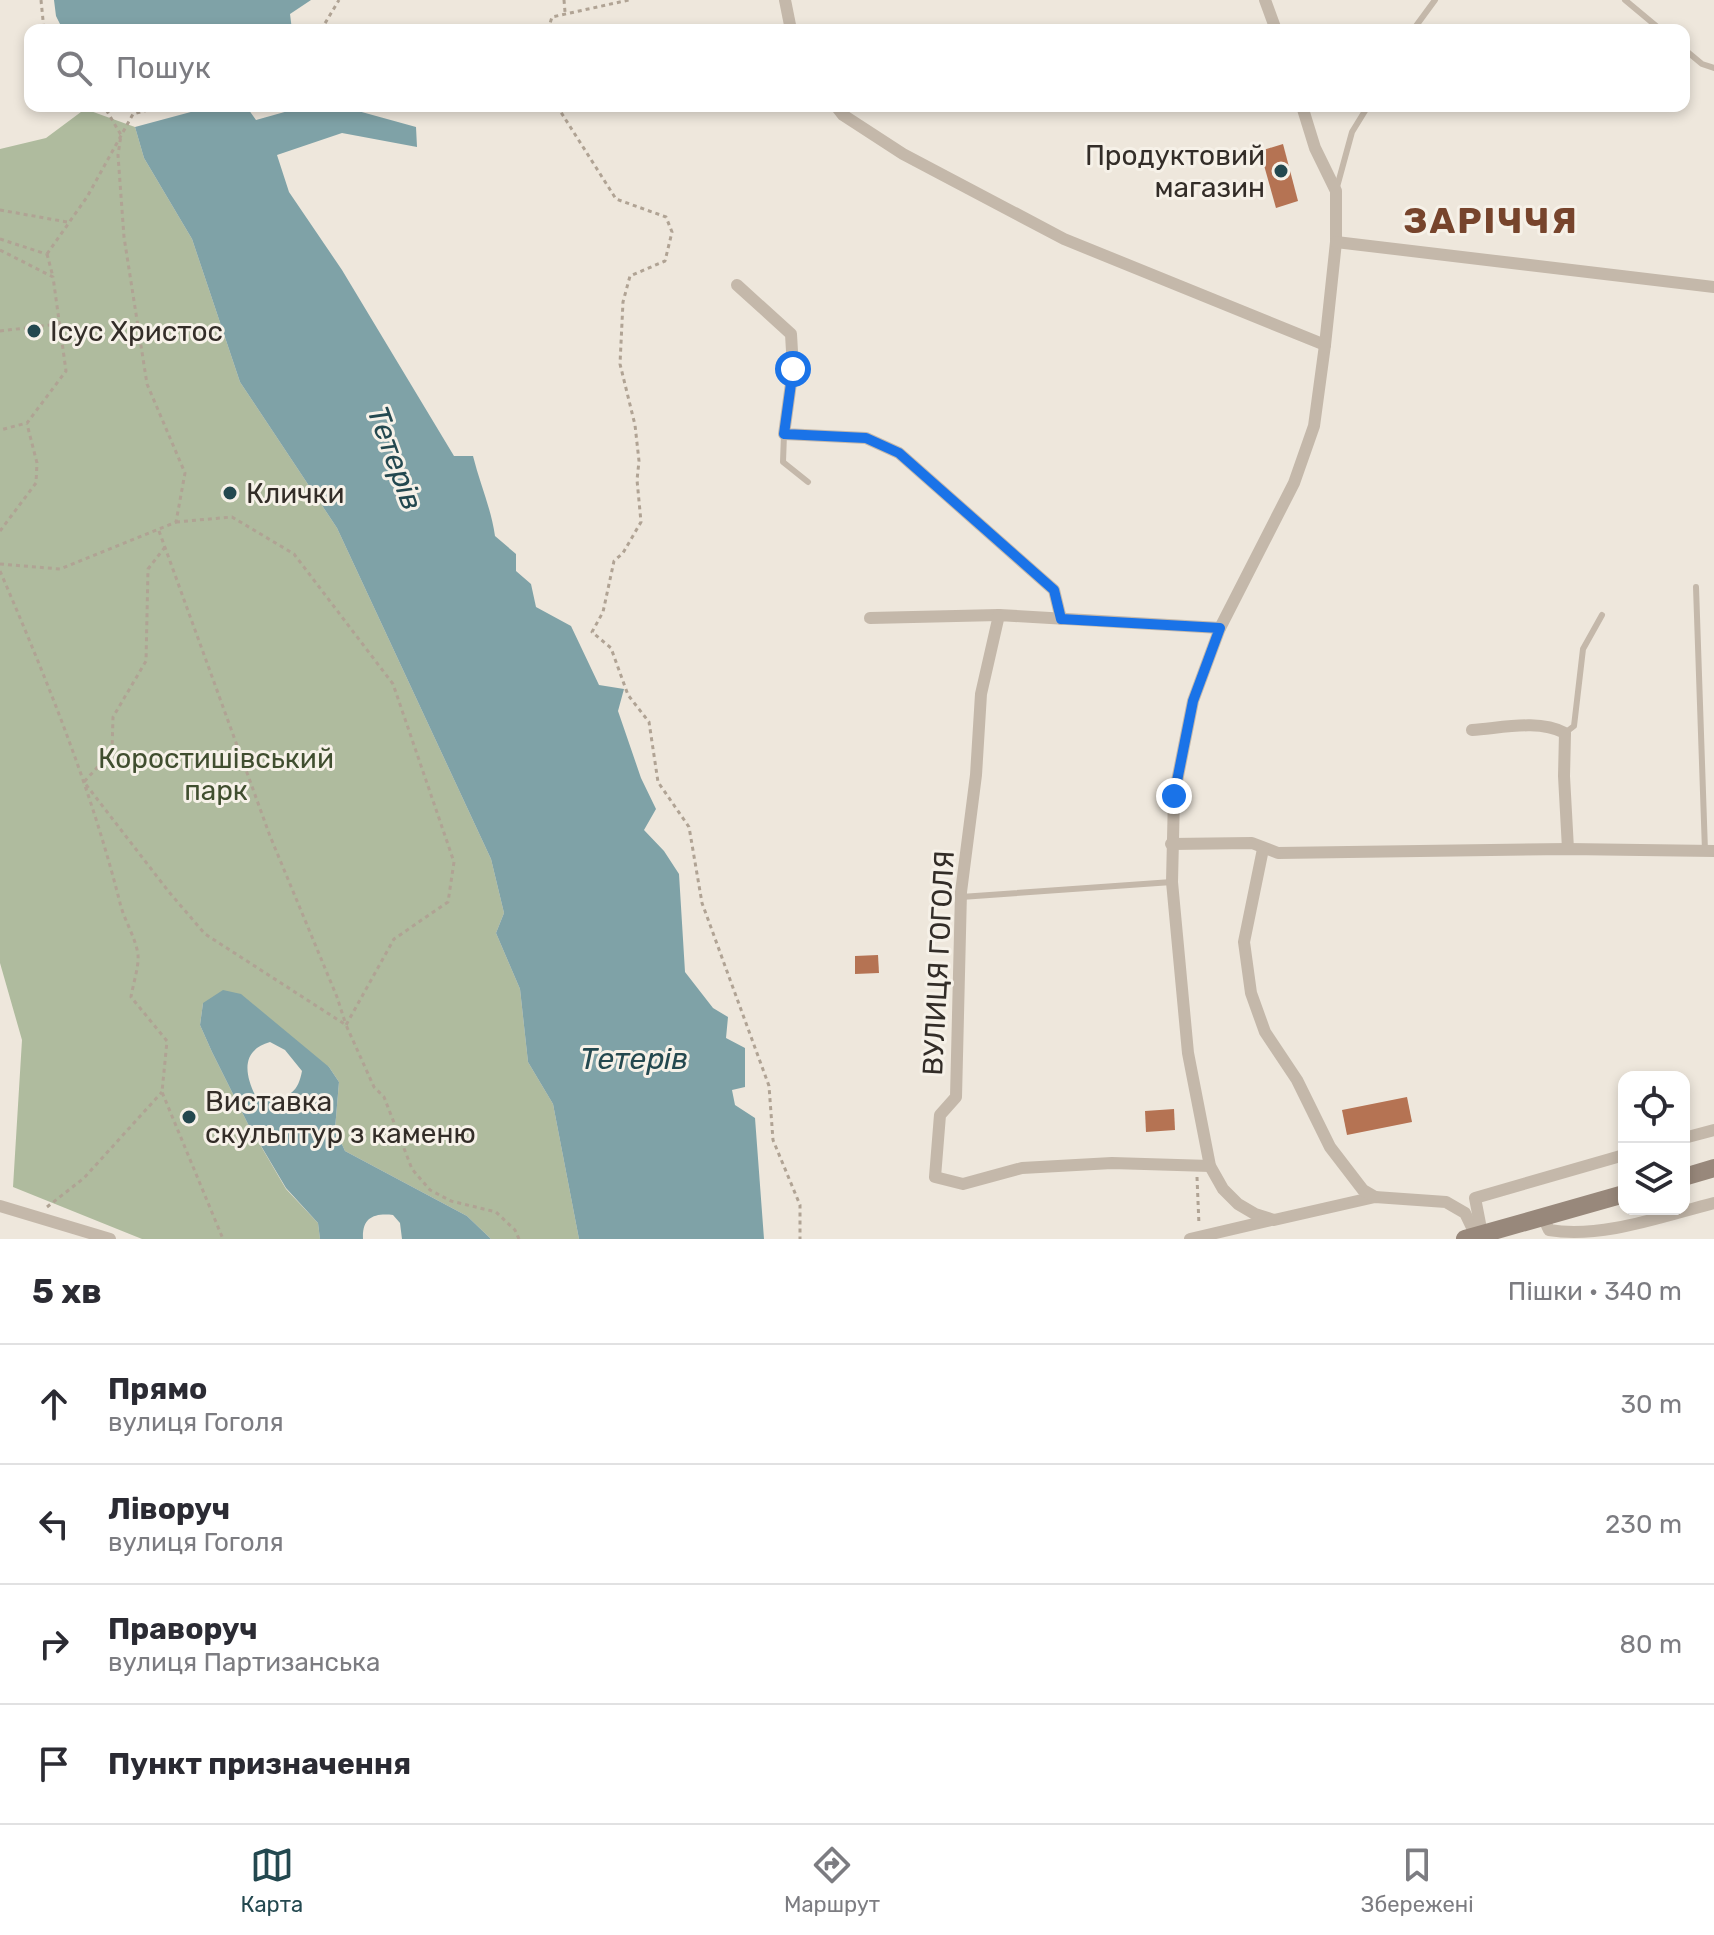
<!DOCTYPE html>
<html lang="uk">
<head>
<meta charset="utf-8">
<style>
	:root { --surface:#fff; --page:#f7f7f7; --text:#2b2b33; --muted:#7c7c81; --line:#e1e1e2; --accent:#23484f }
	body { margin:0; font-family:Rubik,sans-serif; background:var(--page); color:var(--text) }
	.controls { position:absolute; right:24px; bottom:24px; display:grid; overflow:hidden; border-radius:16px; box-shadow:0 4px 12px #0003 }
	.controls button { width:72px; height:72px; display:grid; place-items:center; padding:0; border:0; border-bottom:2px solid var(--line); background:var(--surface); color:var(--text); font:40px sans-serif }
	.stop { position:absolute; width:24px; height:24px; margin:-18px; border:6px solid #1a73e8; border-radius:50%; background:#fff }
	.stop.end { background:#1a73e8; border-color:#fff; box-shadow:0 2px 8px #0008 }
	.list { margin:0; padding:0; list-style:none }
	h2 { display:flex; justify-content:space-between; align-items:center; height:104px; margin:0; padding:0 32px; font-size:34px }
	h2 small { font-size:26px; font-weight:400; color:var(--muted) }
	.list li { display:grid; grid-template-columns:52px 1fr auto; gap:24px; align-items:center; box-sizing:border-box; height:120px; padding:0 32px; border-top:2px solid var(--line) }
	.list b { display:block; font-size:30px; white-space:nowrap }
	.list p { margin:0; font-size:26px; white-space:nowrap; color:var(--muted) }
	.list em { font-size:26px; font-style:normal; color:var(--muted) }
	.icon { flex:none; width:44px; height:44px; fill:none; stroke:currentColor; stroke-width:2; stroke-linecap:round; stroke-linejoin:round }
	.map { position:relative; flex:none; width:1714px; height:1239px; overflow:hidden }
	.search { position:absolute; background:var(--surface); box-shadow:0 4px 12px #0003; left:24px; right:24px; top:24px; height:88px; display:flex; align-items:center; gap:20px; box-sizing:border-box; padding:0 28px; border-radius:16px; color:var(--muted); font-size:30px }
	.sheet { height:584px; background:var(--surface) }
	nav { display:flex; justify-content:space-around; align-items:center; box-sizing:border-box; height:112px; border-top:2px solid var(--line); background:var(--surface); font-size:22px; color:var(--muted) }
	nav a { display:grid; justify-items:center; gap:4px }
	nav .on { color:var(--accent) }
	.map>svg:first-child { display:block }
</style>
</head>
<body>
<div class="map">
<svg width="1714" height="1239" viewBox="0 0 1714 1239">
	<rect width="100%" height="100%" fill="#eee7dc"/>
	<polygon fill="#afbb9e" points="85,109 135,127 144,158 192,239 240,382 337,528 491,859 504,913 496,933 520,989 528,1062 553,1104 579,1239 491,1239 467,1216 345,1151 335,1129 339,1082 329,1067 203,1003 200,1025 212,1052 248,1124 286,1189 318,1223 320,1239 142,1239 13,1187 22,1040 0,963 0,149 46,138"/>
	<g fill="#7fa2a7" fill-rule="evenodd">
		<polygon points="54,0 311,0 290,14 292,30 63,30 56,16"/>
		<path d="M213,106H246L256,120L306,106H340L416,127L417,147L342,133L277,155L289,192L342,270L454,456H473C480,484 491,508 495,536L516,554V571L531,584L536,607L571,626L599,685L624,689L618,711L641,778L656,809L644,830L664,851L679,874L685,972L713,1008L728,1017L726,1038L745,1048V1087L732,1090L735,1105L755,1118L764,1239H579L553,1104L528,1062L520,989L496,933L504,913L491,859L337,528L240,382L192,239L144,158L135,127Z"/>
		<path d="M223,990L241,994L329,1067L339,1082L335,1129L345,1151L467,1216L491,1239H402L400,1223L393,1215C373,1213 362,1218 363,1239H320L318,1223L286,1188L248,1124L212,1052L200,1025L203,1003ZM270,1042L285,1050L302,1071C298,1092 291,1095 271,1102L255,1095C244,1072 242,1050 270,1042Z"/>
	</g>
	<g fill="#b57353">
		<polygon points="1283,144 1298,201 1276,208 1260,151"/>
		<polygon points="878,955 879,973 855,974 855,956"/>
		<polygon points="1407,1097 1412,1122 1347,1135 1342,1110"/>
		<polygon points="1174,1109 1175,1130 1146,1132 1145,1111"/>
	</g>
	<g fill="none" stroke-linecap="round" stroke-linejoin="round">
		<g stroke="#b0a394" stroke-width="3" stroke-dasharray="4 4" stroke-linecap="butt">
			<polyline points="41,0 44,30"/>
			<polyline points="564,0 565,12"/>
			<polyline points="321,30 339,0"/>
			<polyline points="548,30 552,17 629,0"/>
			<polyline points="557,106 616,199 666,217 672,232 665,261 630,276 623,302 620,364 635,425 639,461 637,480 641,522 623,553 614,561 603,612 592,632 611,648 628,695 649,722 658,782 689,827 702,903 769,1086 773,1140 800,1205 800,1239"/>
			<polyline points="0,210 67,222"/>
			<polyline points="0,239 46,254"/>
			<polyline points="0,250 53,277 66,371 27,423 0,430"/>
			<polyline points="47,254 87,197 133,114 163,106"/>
			<polyline points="47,254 53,277"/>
			<polyline points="0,331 59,324"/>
			<polyline points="176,522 232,517 294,554 393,684 454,862 448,902 394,939 346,1025"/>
			<polyline points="0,531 36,483 37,463 27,424"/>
			<polyline points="159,531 270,836 337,997 346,1025"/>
			<polyline points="165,547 148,569 146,661 113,717 112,751 84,782 169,892 205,934 346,1025 374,1087 384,1097 412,1169 430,1190 451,1201 496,1212 515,1230 519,1239"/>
			<polyline points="0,564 60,569 176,522 185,473 147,384 124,237 118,155 121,135 104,106"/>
			<path d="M0,571C47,680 91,788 120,903C124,920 136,938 138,955C139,967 133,984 131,997L167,1041L162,1092L223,1239"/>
			<polyline points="1197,1177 1199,1225"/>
			<polyline points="47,1207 84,1178 162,1092"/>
		</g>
		<g stroke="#c4b8aa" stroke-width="6">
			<polyline points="1625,0 1661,30"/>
			<polyline points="1413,30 1435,0"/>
			<polyline points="1684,49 1702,64 1714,68"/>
			<polyline points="1337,187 1352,132 1368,106"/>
			<polyline points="784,434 783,462 808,482"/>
			<polyline points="1696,587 1705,851"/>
			<polyline points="1565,733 1574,726 1583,649 1602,615"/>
			<polyline points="961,897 1172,882"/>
		</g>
		<g stroke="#c4b8aa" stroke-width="12">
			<polyline points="785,0 791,30"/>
			<polyline points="1265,0 1276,30"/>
			<polyline points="836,106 843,115 903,154 1064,239 1325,345"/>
			<polyline points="1302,106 1315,148 1336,191 1336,242 1325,345 1314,426 1294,483 1220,628 1193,701 1174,796 1172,882 1188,1053 1210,1166 1223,1189 1238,1204 1255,1214 1274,1220 1375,1197 1446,1202 1465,1213 1476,1236"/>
			<polyline points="1336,242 1714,287"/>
			<polyline points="737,285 791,334 793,369 784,434 866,438 899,453 1054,590 1061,619"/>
			<polyline points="870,618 999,615"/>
			<path d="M1472,730C1502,728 1538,719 1565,733L1564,776L1568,849"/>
			<polyline points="1171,844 1252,843 1278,853 1568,849 1714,851"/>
			<polyline points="1263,849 1244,942 1251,993 1265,1032 1297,1080 1330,1147 1363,1190 1375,1197"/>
			<polyline points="1684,1138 1714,1130"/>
			<polyline points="1210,1166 1112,1163 1022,1168 963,1184 935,1177 940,1115 956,1097 961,892 976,775 981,694 999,615 1220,628"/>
			<polyline points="0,1206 110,1239"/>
			<path d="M1543,1217L1549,1230C1601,1239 1663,1216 1714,1203"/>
			<polyline points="1482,1234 1475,1198 1624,1155"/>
			<polyline points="1190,1239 1271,1220"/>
		</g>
		<g stroke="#98887b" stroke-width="18">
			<polyline points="1684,1177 1714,1168"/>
			<polyline points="1465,1239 1624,1194"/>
		</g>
	</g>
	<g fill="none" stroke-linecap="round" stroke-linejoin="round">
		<polyline stroke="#1a73e8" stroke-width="10" points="793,369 784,434 866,438 899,453 1054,590 1061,619 1220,628 1193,701 1174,796"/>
	</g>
	<g fill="#23484f" stroke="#f6f1e8" stroke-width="3">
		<circle cx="1281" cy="171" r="8"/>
		<circle cx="34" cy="331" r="8"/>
		<circle cx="230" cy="493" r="8"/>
		<circle cx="189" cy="1117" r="8"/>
	</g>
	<g text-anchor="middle" stroke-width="6" stroke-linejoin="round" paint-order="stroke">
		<g font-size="28" fill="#332d28" stroke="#f6f1e8" text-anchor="start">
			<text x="1265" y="165" text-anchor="end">Продуктовий<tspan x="1265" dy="32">магазин</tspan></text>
			<text x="50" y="341">Ісус Христос</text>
			<text x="246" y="503">Клички</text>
			<text x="205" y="1111">Виставка<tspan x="205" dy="32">скульптур з каменю</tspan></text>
		</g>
		<g font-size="28" fill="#404e2f" stroke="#f6f1e8">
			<text x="216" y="768">Коростишівський<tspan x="216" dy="32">парк</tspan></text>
		</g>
		<g font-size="28" fill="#332d28" stroke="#f6f1e8">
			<text transform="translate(938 963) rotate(-87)" y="10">ВУЛИЦЯ ГОГОЛЯ</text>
		</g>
		<g font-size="30" font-style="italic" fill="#23484f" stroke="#f6f1e8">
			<text transform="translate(395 458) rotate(70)" y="10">Тетерів</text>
			<text x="634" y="1069">Тетерів</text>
		</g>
		<g font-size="36" font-weight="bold" letter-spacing="2" fill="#77442c" stroke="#f6f1e8">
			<text x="1491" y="233">ЗАРІЧЧЯ</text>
		</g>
	</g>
</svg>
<div class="controls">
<button><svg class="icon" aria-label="locate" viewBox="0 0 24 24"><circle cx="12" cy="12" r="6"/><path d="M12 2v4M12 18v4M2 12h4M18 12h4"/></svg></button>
<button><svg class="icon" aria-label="layers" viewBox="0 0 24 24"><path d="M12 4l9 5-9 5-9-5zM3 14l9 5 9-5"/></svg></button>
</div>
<div class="stop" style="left:793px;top:369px"></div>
<div class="stop end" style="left:1174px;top:796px"></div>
<div class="search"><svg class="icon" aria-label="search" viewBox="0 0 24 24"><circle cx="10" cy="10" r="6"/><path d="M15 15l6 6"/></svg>Пошук</div>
</div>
<section class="sheet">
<h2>5 хв<small>Пішки · 340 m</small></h2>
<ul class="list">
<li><svg class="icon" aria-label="ahead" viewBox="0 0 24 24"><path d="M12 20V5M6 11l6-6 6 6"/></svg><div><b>Прямо</b><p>вулиця Гоголя</p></div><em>30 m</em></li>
<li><svg class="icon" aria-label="left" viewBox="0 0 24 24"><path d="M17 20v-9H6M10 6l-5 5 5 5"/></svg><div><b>Ліворуч</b><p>вулиця Гоголя</p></div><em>230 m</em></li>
<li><svg class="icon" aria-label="right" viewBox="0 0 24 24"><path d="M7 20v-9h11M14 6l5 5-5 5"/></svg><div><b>Праворуч</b><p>вулиця Партизанська</p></div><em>80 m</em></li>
<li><svg class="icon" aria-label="arrive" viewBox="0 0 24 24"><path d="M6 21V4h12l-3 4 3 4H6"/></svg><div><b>Пункт призначення</b></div></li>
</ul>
</section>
<nav>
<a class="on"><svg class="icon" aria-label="map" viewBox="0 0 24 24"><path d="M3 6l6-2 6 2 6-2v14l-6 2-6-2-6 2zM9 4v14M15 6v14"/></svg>Карта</a>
<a><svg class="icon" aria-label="directions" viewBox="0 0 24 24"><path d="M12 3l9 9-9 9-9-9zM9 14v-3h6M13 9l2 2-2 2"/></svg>Маршрут</a>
<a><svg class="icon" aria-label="saved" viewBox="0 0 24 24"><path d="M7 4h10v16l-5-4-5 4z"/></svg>Збережені</a>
</nav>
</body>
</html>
